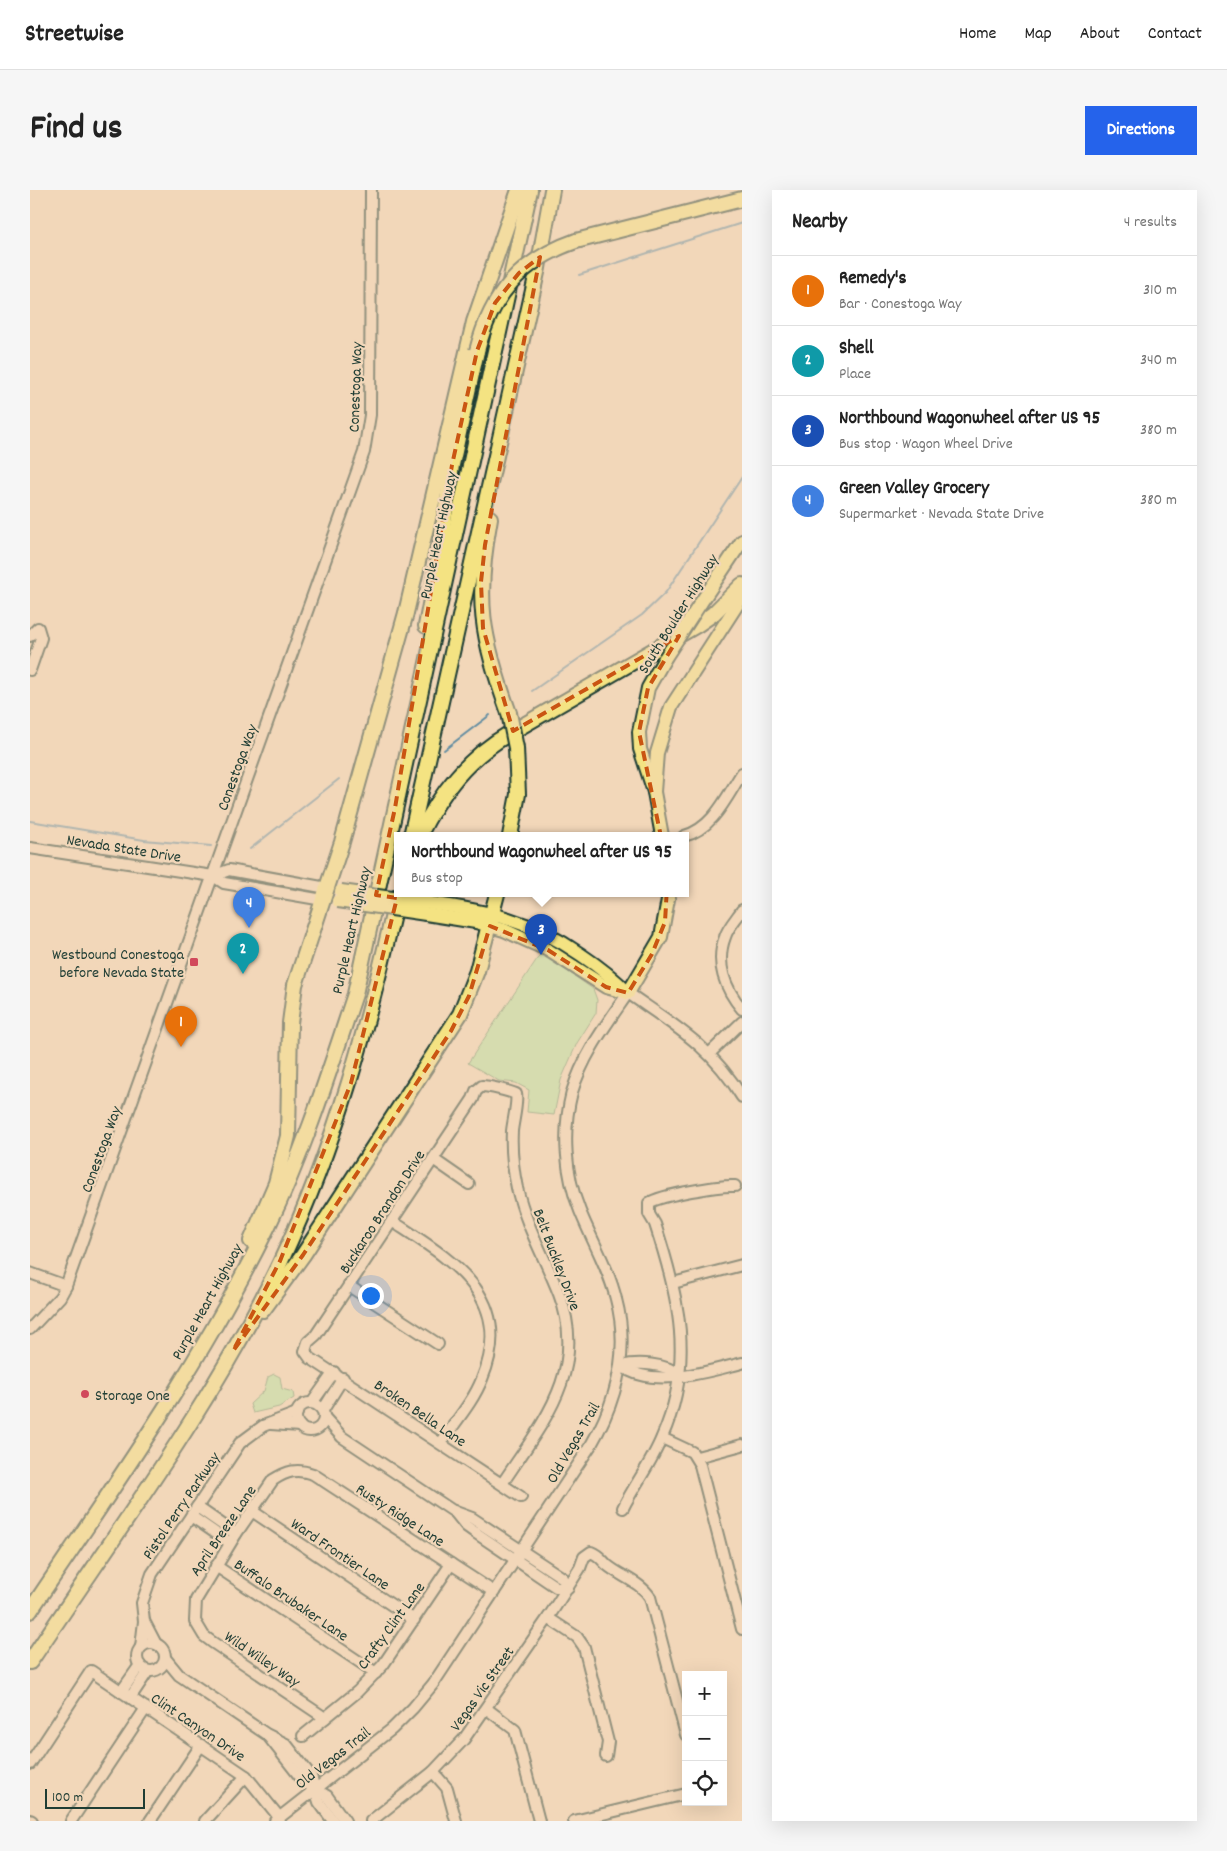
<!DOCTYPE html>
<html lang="en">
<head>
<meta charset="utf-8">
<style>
	:root { --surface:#fff; --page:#f6f6f6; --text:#222; --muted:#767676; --line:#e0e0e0; --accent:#2563eb }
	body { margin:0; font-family:Dekko,sans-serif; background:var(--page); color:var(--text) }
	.controls { position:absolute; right:15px; bottom:15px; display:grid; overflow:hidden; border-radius:0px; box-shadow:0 5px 20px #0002 }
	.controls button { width:45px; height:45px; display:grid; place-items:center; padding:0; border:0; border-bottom:1px solid var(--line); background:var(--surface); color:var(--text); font:25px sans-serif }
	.scale { position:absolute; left:15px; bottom:12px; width:100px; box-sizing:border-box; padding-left:5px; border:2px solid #1f3d34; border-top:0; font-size:14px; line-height:18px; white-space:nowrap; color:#1f3d34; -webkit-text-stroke:4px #f2d7b9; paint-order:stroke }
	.you { position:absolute; left:340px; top:1105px; width:18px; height:18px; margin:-12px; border:4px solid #fff; border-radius:50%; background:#1a73e8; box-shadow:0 0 0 8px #1a73e833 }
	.badge { display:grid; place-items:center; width:32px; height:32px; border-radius:50%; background:var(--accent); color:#fff; font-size:16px; font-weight:700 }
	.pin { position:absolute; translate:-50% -41px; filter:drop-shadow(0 1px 2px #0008) }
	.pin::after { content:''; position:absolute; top:26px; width:18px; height:15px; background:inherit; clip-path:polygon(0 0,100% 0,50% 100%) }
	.popup { position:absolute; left:364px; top:642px; width:295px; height:65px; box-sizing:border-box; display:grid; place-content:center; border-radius:0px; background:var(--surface); filter:drop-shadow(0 1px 4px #0005); font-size:16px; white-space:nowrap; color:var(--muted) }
	.popup b { font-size:19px; color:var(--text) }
	.popup::after { content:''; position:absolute; left:50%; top:100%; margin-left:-10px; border:10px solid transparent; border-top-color:var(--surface) }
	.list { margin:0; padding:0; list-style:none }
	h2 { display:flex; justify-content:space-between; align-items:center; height:65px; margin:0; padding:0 20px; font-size:21px }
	h2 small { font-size:16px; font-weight:400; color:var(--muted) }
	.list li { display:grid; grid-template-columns:32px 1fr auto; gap:15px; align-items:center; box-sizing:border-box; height:70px; padding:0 20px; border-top:1px solid var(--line) }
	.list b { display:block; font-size:19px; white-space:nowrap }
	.list p { margin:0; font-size:16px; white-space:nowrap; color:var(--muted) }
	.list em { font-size:16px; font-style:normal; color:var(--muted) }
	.icon { flex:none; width:28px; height:28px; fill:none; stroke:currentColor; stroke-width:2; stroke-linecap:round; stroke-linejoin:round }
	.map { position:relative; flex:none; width:712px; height:1631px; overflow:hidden; border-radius:0px }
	header { display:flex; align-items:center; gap:30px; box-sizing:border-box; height:70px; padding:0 25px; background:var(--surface); border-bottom:1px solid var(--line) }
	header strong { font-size:24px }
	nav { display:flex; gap:28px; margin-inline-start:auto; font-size:18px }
	.intro { display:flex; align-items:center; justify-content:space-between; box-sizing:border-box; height:120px; padding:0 30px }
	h1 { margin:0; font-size:35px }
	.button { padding:12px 22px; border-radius:0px; background:var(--accent); color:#fff; font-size:18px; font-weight:700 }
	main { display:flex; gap:30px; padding:0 30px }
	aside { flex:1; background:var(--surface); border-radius:0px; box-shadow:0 5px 20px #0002 }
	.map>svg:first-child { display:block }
</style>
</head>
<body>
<header>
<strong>Streetwise</strong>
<nav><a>Home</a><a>Map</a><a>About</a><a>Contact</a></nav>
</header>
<div class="intro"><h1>Find us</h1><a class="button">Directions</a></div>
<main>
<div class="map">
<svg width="712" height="1631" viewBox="0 0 712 1631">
	<rect width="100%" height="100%" fill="#f2d7b9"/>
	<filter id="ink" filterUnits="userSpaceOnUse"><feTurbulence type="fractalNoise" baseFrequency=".02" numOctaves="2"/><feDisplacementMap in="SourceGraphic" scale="10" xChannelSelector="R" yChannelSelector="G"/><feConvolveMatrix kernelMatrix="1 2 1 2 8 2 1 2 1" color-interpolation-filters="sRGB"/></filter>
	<g filter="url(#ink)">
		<g fill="#b3e3a2" stroke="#69906b">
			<polygon points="511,763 563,799 567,810 566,823 547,853 531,890 524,925 497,922 499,900 486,893 469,891 438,873"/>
			<polygon points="244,1184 250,1187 252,1199 263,1202 264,1208 249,1217 223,1223 220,1214 234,1201 238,1187"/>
		</g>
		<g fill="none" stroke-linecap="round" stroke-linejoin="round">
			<g stroke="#628da2" stroke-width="2">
				<polyline points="549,85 712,33"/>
				<polyline points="502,501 612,425 636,402 712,287"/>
				<polyline points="414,560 460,525"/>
				<polyline points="0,631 114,650 181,656"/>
				<polyline points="220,659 309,589"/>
			</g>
			<defs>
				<g id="minor">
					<polyline points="0,446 8,438 11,448 0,480"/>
					<path d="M654,646C683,639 697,606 712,583"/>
					<polyline points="0,658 183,686 194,693 293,710"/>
					<polyline points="183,686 199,680 297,698"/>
					<path d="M712,720C707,728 698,737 695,747C685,773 695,799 712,819"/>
					<polyline points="680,863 712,832"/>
					<polyline points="403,969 439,994"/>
					<path d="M362,1031C419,1069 487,1106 452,1189C443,1212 425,1232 411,1253"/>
					<polyline points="0,1083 36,1096"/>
					<polyline points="643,1093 712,1075"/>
					<polyline points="319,1096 408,1154"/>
					<polyline points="0,1139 30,1107 36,1096 334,262 340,225 341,0"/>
					<path d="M591,1176C624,1199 676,1182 712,1173"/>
					<path d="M591,1176C608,1172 635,1173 649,1185"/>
					<circle cx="280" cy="1227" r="14"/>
					<polyline points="282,1213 304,1182"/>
					<polyline points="293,1220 313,1188"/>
					<polyline points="295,1228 312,1247 423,1321 442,1328 533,1388 538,1398"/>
					<polyline points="241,1234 270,1236"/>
					<polyline points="632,1248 662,1262 670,1275 712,1439"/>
					<polyline points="667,1267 712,1255"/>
					<path d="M472,1294C512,1233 559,1181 529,1104C515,1068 496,1036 487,998C483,979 481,960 482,941C483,931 488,912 486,904C479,901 459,896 452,896L446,901L443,909L286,1145L278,1152L275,1161L280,1168L491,1307"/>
					<polyline points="167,1317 206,1344"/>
					<path d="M593,1318C605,1294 622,1272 632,1247C665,1173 649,1107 625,1034L619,1024V1013C631,1005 690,995 705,996"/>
					<polyline points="222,1321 384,1430"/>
					<polyline points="424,1321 436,1336 443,1341 526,1397 538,1398"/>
					<polyline points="161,1326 200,1353"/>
					<polyline points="186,1376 346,1483"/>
					<polyline points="518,1428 547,1447 554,1457 578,1552 576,1566"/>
					<polyline points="114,1431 126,1454"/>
					<circle cx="121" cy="1467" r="14"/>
					<polyline points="111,1457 114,1431 112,1413 122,1384 210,1253 233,1236 267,1223"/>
					<polyline points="135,1468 149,1485 236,1544 256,1554 281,1586 289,1612 303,1631"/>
					<polyline points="91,1502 110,1475"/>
					<polyline points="100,1508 118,1481"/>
					<polyline points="457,1519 485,1540 509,1631"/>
					<path d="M295,1528L182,1452L174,1446L165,1431L166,1410L206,1344L243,1290C257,1281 267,1278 283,1284L464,1402"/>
					<polyline points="238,1546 274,1592 297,1606 315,1631"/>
					<polyline points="273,1546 327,1502 353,1475 421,1374"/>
					<polyline points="0,1574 61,1481 216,1586 249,1627"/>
					<polyline points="403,1582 417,1598 426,1631"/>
					<polyline points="0,1630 2,1631"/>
					<polyline points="41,1631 116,1518"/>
					<polyline points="120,1631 171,1555"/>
					<polyline points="175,1631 216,1586"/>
					<path d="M245,1631L362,1539L383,1518L403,1494L561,1255C587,1210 600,1161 586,1109C579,1079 562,1051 550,1021C535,984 532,941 542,902C553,865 576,835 598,803C645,836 681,856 712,907"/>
					<path d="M341,1631L403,1582L434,1549L518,1428L550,1378L554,1367L561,1362C569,1365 571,1369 577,1375C590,1386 610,1392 620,1407L656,1545"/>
					<polyline points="544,1631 656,1604"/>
				</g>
				<g id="major">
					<polyline points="670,414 712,351"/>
					<polyline points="624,602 627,563 641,517 712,407"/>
					<polyline points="632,646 624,602 610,559 609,542 618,498 635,468"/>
					<path d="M399,713C457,721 501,730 550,764C568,776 583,787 598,803"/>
					<polyline points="396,724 446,732 474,740 518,760 576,797 598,803"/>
					<polyline points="598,803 631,747 639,704"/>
				</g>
				<g id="highway">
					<polyline points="546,51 712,9"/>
					<path d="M460,328C445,409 451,446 479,523"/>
					<polyline points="396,436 409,367 422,275 447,161"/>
					<polyline points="381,646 508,78 522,0"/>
					<path d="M389,646C411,602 437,568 480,543L667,435L683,424L712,395"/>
					<polyline points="480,646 488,604 486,558"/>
					<polyline points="221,1051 246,993 258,946 260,833 265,795 312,652 376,423 444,132 489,0"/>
					<polyline points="233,1120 273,1065 430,824 447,781 467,704"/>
					<path d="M0,1421C84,1296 172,1172 238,1036C274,962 299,882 325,804L500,0"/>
					<path d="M0,1472C87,1341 183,1213 251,1071C306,954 339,832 367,707"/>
				</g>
			</defs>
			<use href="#minor" stroke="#1f3d34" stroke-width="14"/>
			<use href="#major" stroke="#1f3d34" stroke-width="16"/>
			<use href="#highway" stroke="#1f3d34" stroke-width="18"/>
			<use href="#minor" stroke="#f2d7b9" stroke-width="10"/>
			<use href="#major" stroke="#f4e382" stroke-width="12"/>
			<use href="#highway" stroke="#f4e382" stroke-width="14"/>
			<defs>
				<g id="major-bridge">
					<polyline points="635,468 670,414"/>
					<polyline points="311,701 399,713"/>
					<polyline points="308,711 396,724"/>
				</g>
				<g id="highway-bridge">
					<path d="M447,161C461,105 491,70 546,51"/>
					<polyline points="479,523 486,558"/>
				</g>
			</defs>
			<use href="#major-bridge" stroke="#1f3d34" stroke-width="16" stroke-linecap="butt"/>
			<use href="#highway-bridge" stroke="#1f3d34" stroke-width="18" stroke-linecap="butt"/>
			<use href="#major-bridge" stroke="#f4e382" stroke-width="12"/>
			<use href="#highway-bridge" stroke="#f4e382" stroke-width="14"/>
		</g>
	</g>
	<path d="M0 0H712V1631H0ZM510,67L455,355L451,392L453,438L483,541L649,446L618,498L609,542L638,680L635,732L622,764L598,803L576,797L518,760L460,736L439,806L421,841L273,1065L203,1161L250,1071L321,893L367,708L346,705L365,618L422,275L447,161L465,113L489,83Z" fill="#f2d7b9" fill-opacity=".55" fill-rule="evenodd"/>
	<path fill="none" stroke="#ca5512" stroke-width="4" stroke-dasharray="10 6" stroke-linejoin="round" d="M510,67L455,355L451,392L453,438L483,541L649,446L618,498L609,542L638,680L635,732L622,764L598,803L576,797L518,760L460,736L439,806L421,841L273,1065L203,1161L250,1071L321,893L367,708L346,705L365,618L422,275L447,161L465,113L489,83Z"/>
	<g fill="#d1495b" stroke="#f2d7b9" stroke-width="2">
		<rect x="159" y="767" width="10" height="10" rx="2.5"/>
		<circle cx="55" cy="1204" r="5"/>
	</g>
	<g text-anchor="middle" stroke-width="4.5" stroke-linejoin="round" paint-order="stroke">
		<g font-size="16" fill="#1f3d34" stroke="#f2d7b9">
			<text transform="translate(324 197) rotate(-88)" y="6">Conestoga Way</text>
			<text transform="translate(407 345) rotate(-78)" y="6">Purple Heart Highway</text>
			<text transform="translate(647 423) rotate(-58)" y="6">South Boulder Highway</text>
			<text transform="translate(206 577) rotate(-70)" y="6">Conestoga Way</text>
			<text transform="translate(94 657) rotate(9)" y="6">Nevada State Drive</text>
			<text transform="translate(320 740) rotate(-77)" y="6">Purple Heart Highway</text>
			<text transform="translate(70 959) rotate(-70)" y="6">Conestoga Way</text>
			<text transform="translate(351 1021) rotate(-57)" y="6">Buckaroo Brandon Drive</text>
			<text transform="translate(528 1069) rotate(69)" y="6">Belt Buckley Drive</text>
			<text transform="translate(176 1111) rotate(-61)" y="6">Purple Heart Highway</text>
			<text transform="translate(391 1222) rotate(34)" y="6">Broken Bella Lane</text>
			<text transform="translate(542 1252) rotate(-60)" y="6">Old Vegas Trail</text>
			<text transform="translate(150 1315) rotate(-56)" y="6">Pistol Perry Parkway</text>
			<text transform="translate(371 1324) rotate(33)" y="6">Rusty Ridge Lane</text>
			<text transform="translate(192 1340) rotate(-56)" y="6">April Breeze Lane</text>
			<text transform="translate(311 1363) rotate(34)" y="6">Ward Frontier Lane</text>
			<text transform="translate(262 1409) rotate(34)" y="6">Buffalo Brubaker Lane</text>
			<text transform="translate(360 1435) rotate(-54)" y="6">Crafty Clint Lane</text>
			<text transform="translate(233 1468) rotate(34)" y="6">Wild Willey Way</text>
			<text transform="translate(451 1498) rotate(-55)" y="6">Vegas Vic Street</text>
			<text transform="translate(169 1536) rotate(34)" y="6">Clint Canyon Drive</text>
			<text transform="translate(302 1567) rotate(-38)" y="6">Old Vegas Trail</text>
		</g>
		<g font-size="16" fill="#1f3d34" stroke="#f2d7b9" text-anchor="end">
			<text x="154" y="769">Westbound Conestoga<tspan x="154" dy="18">before Nevada State</tspan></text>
			<text x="65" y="1210" text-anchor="start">Storage One</text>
		</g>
	</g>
</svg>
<div class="controls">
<button>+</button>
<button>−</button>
<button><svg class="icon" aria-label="locate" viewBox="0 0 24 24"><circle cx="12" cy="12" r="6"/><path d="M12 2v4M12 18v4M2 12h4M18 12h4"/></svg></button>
</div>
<div class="scale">100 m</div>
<div class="you"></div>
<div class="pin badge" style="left:151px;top:857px;background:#e8710a">1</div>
<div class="pin badge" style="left:213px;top:784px;background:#0f9aa8">2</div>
<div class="pin badge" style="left:511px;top:765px;background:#1a4fb4">3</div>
<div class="popup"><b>Northbound Wagonwheel after US 95</b>Bus stop</div>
<div class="pin badge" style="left:219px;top:738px;background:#3f7fe0">4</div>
</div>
<aside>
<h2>Nearby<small>4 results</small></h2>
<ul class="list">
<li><span class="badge" style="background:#e8710a">1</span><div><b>Remedy's</b><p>Bar · Conestoga Way</p></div><em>310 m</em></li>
<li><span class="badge" style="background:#0f9aa8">2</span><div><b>Shell</b><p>Place</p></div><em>340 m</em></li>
<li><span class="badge" style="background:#1a4fb4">3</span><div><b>Northbound Wagonwheel after US 95</b><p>Bus stop · Wagon Wheel Drive</p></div><em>380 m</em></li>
<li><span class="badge" style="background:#3f7fe0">4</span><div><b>Green Valley Grocery</b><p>Supermarket · Nevada State Drive</p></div><em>380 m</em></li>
</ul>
</aside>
</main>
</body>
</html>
